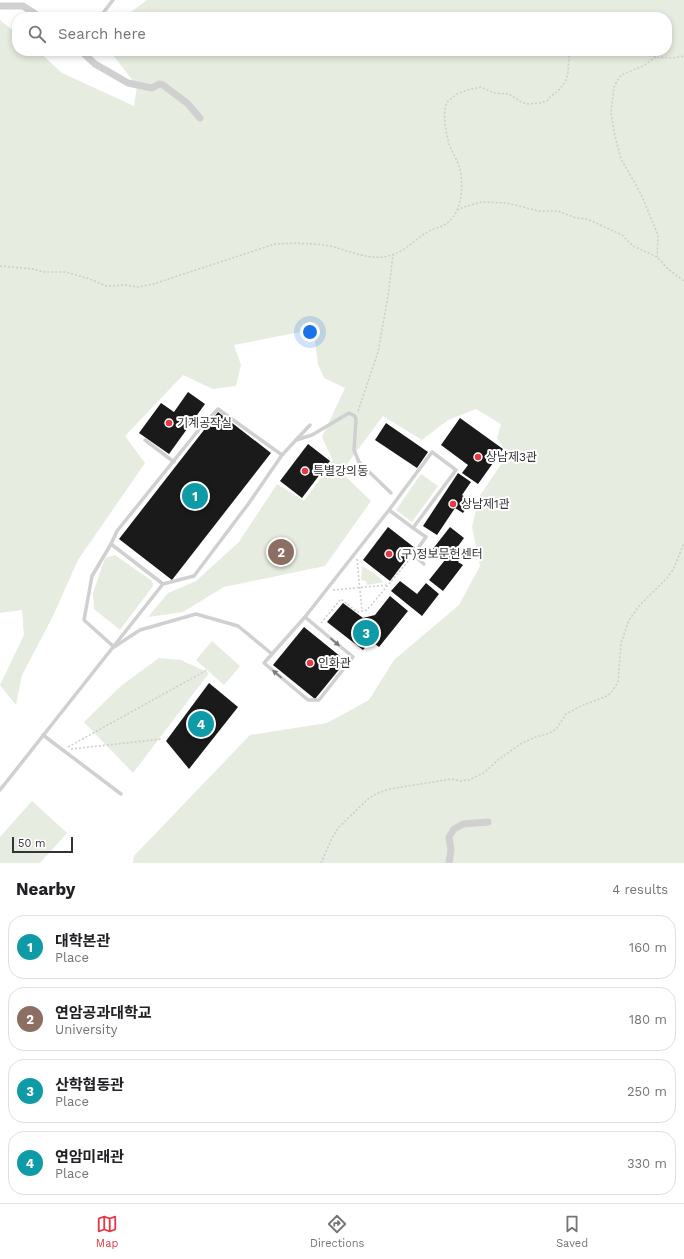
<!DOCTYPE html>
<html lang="en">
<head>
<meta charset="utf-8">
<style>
	:root { --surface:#fff; --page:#f2f2f2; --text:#202124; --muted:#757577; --line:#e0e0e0; --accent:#e63946 }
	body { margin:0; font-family:"Work Sans","Noto Sans KR",sans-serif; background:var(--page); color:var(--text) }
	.scale { position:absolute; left:12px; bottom:10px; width:61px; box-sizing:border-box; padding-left:4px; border:2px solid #333; border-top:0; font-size:11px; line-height:14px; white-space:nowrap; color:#333; -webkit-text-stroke:3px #fff; paint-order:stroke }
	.you { position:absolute; left:310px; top:332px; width:14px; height:14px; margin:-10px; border:3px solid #fff; border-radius:50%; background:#1a73e8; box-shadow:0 0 0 6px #1a73e833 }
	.badge { display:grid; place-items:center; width:26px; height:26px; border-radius:50%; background:var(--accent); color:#fff; font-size:13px; font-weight:700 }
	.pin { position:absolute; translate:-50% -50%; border:2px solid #fff; box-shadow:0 1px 4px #0006 }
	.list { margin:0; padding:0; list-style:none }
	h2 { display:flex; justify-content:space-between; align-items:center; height:52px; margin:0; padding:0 16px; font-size:17px }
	h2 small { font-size:13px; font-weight:400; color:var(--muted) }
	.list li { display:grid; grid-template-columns:26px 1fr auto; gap:12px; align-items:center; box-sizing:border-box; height:64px; margin:0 8px 8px; padding:0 8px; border:1px solid var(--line); border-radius:16px }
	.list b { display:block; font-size:15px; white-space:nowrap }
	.list p { margin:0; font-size:13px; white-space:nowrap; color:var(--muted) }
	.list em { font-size:13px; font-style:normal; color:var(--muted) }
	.icon { flex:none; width:22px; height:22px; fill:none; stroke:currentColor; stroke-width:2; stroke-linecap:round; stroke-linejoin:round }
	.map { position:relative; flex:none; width:684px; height:863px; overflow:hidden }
	.search { position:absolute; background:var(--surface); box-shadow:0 2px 6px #0003; left:12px; right:12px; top:12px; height:44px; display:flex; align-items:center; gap:10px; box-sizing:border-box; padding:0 14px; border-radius:16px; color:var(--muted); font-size:15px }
	.sheet { height:340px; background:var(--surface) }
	nav { display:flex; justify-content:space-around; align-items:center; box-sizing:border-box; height:56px; border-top:1px solid var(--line); background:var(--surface); font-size:11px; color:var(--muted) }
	nav a { display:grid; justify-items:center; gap:2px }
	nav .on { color:var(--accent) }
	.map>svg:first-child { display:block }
</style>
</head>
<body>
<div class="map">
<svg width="684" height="863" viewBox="0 0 684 863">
	<rect width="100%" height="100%" fill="#fff"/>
	<g fill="#e6ecdf">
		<polygon points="147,0 684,0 684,863 133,863 134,856 250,735 327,723 369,700 394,660 459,605 480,566 472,527 479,497 508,454 497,438 501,424 476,409 448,420 422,440 383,416 341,472 371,501 325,566 224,587 183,612 148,617 168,593 196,581 239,542 277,484 304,501 333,461 322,437 345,388 324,378 318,364 315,341 305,331 234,345 241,365 236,386 213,389 183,375 125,436 145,463 78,560 53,616 22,675 16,705 0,685 24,635 22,610 0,613 0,20 17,34 17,51 38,51 62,73 134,106 137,86 110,51 667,51 667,17 124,17"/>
		<polygon points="421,474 438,486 412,522 396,510"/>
		<polygon points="115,555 152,581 153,586 120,630 94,609 93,593 105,558"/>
		<polygon points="362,566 374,573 384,582 367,585 366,581 361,580"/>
		<polygon points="212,641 240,666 224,685 196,660"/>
		<polygon points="159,658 181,660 209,673 133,773 84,722 122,685"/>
		<polygon points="32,801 67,833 40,863 0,863 0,837"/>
	</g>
	<g fill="#1a1a1a">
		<polygon points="188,392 205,404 169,454 139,433 161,403 174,412"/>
		<polygon points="218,412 271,453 172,580 119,539"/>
		<polygon points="460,418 503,449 478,484 462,473 468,465 441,445"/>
		<polygon points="386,423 428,452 417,468 375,440"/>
		<polygon points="308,444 330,461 302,498 280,481"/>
		<polygon points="458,473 471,482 462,495 471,501 463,513 455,508 437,535 423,526"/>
		<polygon points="388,527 415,548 390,581 363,560"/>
		<polygon points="450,527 464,538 456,549 463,555 458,562 463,565 443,591 429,580 445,560 432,550"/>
		<polygon points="400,581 417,594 426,583 439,594 422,616 391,591"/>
		<polygon points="390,596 408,611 379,647 375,644 368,644 363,650 327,622 343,603 363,618 375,615"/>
		<polygon points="304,627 346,661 315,699 273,665"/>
		<polygon points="209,683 238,707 189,769 166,741"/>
	</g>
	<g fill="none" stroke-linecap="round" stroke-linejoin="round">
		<g stroke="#cdcdcd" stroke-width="1.5" stroke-dasharray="2 2" stroke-linecap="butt">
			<polyline points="630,51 656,57 673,58 684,56"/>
			<polyline points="656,57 643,66 621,75 617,81 614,87 611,112 614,132 621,159 641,194 658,235 657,257"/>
			<polyline points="457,210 464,207 481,202 507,203 539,211 558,211 576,218 587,219 622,235 633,246 657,257 668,269 684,281"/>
			<path d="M0,266L33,269L43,272H66L90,279L106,286L125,285L138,287L153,284L275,244C292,243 307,243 324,245C346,248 369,263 392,255C407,250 417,237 431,230C436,228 442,227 447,223C461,213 463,190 461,175C460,164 453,154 449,144C446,132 442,114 447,102L457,94L467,90L481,87L494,93L509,94L521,102L528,104L540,103L549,100L550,97C573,80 566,75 570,51"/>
			<polyline points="358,411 378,352 388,296 393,255"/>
			<polyline points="357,559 362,611"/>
			<polyline points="333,590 387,585"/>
			<polyline points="321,623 341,599 357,612 367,610 410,559"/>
			<polyline points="68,747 207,670"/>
			<polyline points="71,749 162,739"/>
			<polyline points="321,863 332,838 338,828 369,798 378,793 389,789 452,779 460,781 469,780 485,772 499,759 522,743 536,737 550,733 557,728 566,714 581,706 607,696 611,693 618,682 621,643 629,620 640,605 666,579 673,570 684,543"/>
		</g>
		<g stroke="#d0d0d0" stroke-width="3.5">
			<polyline points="100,17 113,0"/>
			<polyline points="145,440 174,462"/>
			<polyline points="296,440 312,435 349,413 355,416 356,420 354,450 359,462 391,493"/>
			<polyline points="413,528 426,537 413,555 424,564"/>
			<polyline points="111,544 117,531 201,427 218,409 282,455"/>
			<polyline points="163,584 111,544 92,576 84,620 114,647 140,630 196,614 238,626 272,654 305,617 389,510 413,528 456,470 432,452 389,510"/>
			<polyline points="272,654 264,663 308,700 319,700 353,657 305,617"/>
			<polyline points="43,735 121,794"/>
			<polyline points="0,790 163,584 194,576 249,503 282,455 310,425"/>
		</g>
		<g stroke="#d0d0d0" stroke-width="7">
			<polyline points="0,6 23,6 40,17"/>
			<polyline points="81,51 95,64 128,83 152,88 159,84 163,85 187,103 200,118"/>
			<polyline points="449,863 451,850 449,837 454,829 463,824 488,822"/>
		</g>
	</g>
	<defs><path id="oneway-solid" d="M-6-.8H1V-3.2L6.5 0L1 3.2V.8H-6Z"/></defs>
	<g fill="#7a7a7a">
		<use href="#oneway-solid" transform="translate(335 642) rotate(40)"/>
		<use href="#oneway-solid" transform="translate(277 674) rotate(-139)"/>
	</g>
	<g fill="#e63946" stroke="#fff" stroke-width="1.5">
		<circle cx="169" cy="423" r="4"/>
		<circle cx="478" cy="457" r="4"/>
		<circle cx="305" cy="471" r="4"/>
		<circle cx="453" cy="504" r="4"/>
		<circle cx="389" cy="554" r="4"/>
		<circle cx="310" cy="663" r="4"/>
	</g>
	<g text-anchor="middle" stroke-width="4" stroke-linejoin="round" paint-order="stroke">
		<g font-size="12" fill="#333" stroke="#fff" text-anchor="start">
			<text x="177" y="427">기계공작실</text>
			<text x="486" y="461">상남제3관</text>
			<text x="313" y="475">특별강의동</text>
			<text x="461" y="508">상남제1관</text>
			<text x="397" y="558">(구)정보문헌센터</text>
			<text x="318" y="667">인화관</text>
		</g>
	</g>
</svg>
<div class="scale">50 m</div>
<div class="you"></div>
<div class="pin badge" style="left:195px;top:496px;background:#0f9aa8">1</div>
<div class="pin badge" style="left:281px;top:552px;background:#8d6e63">2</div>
<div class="pin badge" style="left:366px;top:633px;background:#0f9aa8">3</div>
<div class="pin badge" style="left:201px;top:724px;background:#0f9aa8">4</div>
<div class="search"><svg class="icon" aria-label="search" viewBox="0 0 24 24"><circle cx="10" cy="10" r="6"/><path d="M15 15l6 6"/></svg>Search here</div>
</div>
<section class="sheet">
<h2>Nearby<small>4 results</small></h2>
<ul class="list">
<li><span class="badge" style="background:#0f9aa8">1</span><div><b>대학본관</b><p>Place</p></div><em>160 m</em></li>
<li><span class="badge" style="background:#8d6e63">2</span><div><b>연암공과대학교</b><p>University</p></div><em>180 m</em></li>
<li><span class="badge" style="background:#0f9aa8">3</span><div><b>산학협동관</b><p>Place</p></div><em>250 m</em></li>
<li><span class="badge" style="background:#0f9aa8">4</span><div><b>연암미래관</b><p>Place</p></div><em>330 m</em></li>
</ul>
</section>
<nav>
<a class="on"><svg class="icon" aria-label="map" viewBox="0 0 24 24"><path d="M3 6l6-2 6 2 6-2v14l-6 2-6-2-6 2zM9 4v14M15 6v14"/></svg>Map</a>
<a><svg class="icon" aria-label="directions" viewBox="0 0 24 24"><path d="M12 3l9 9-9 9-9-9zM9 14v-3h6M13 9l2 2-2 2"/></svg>Directions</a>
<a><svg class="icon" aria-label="saved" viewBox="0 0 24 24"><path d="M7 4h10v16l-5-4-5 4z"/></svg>Saved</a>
</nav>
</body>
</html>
